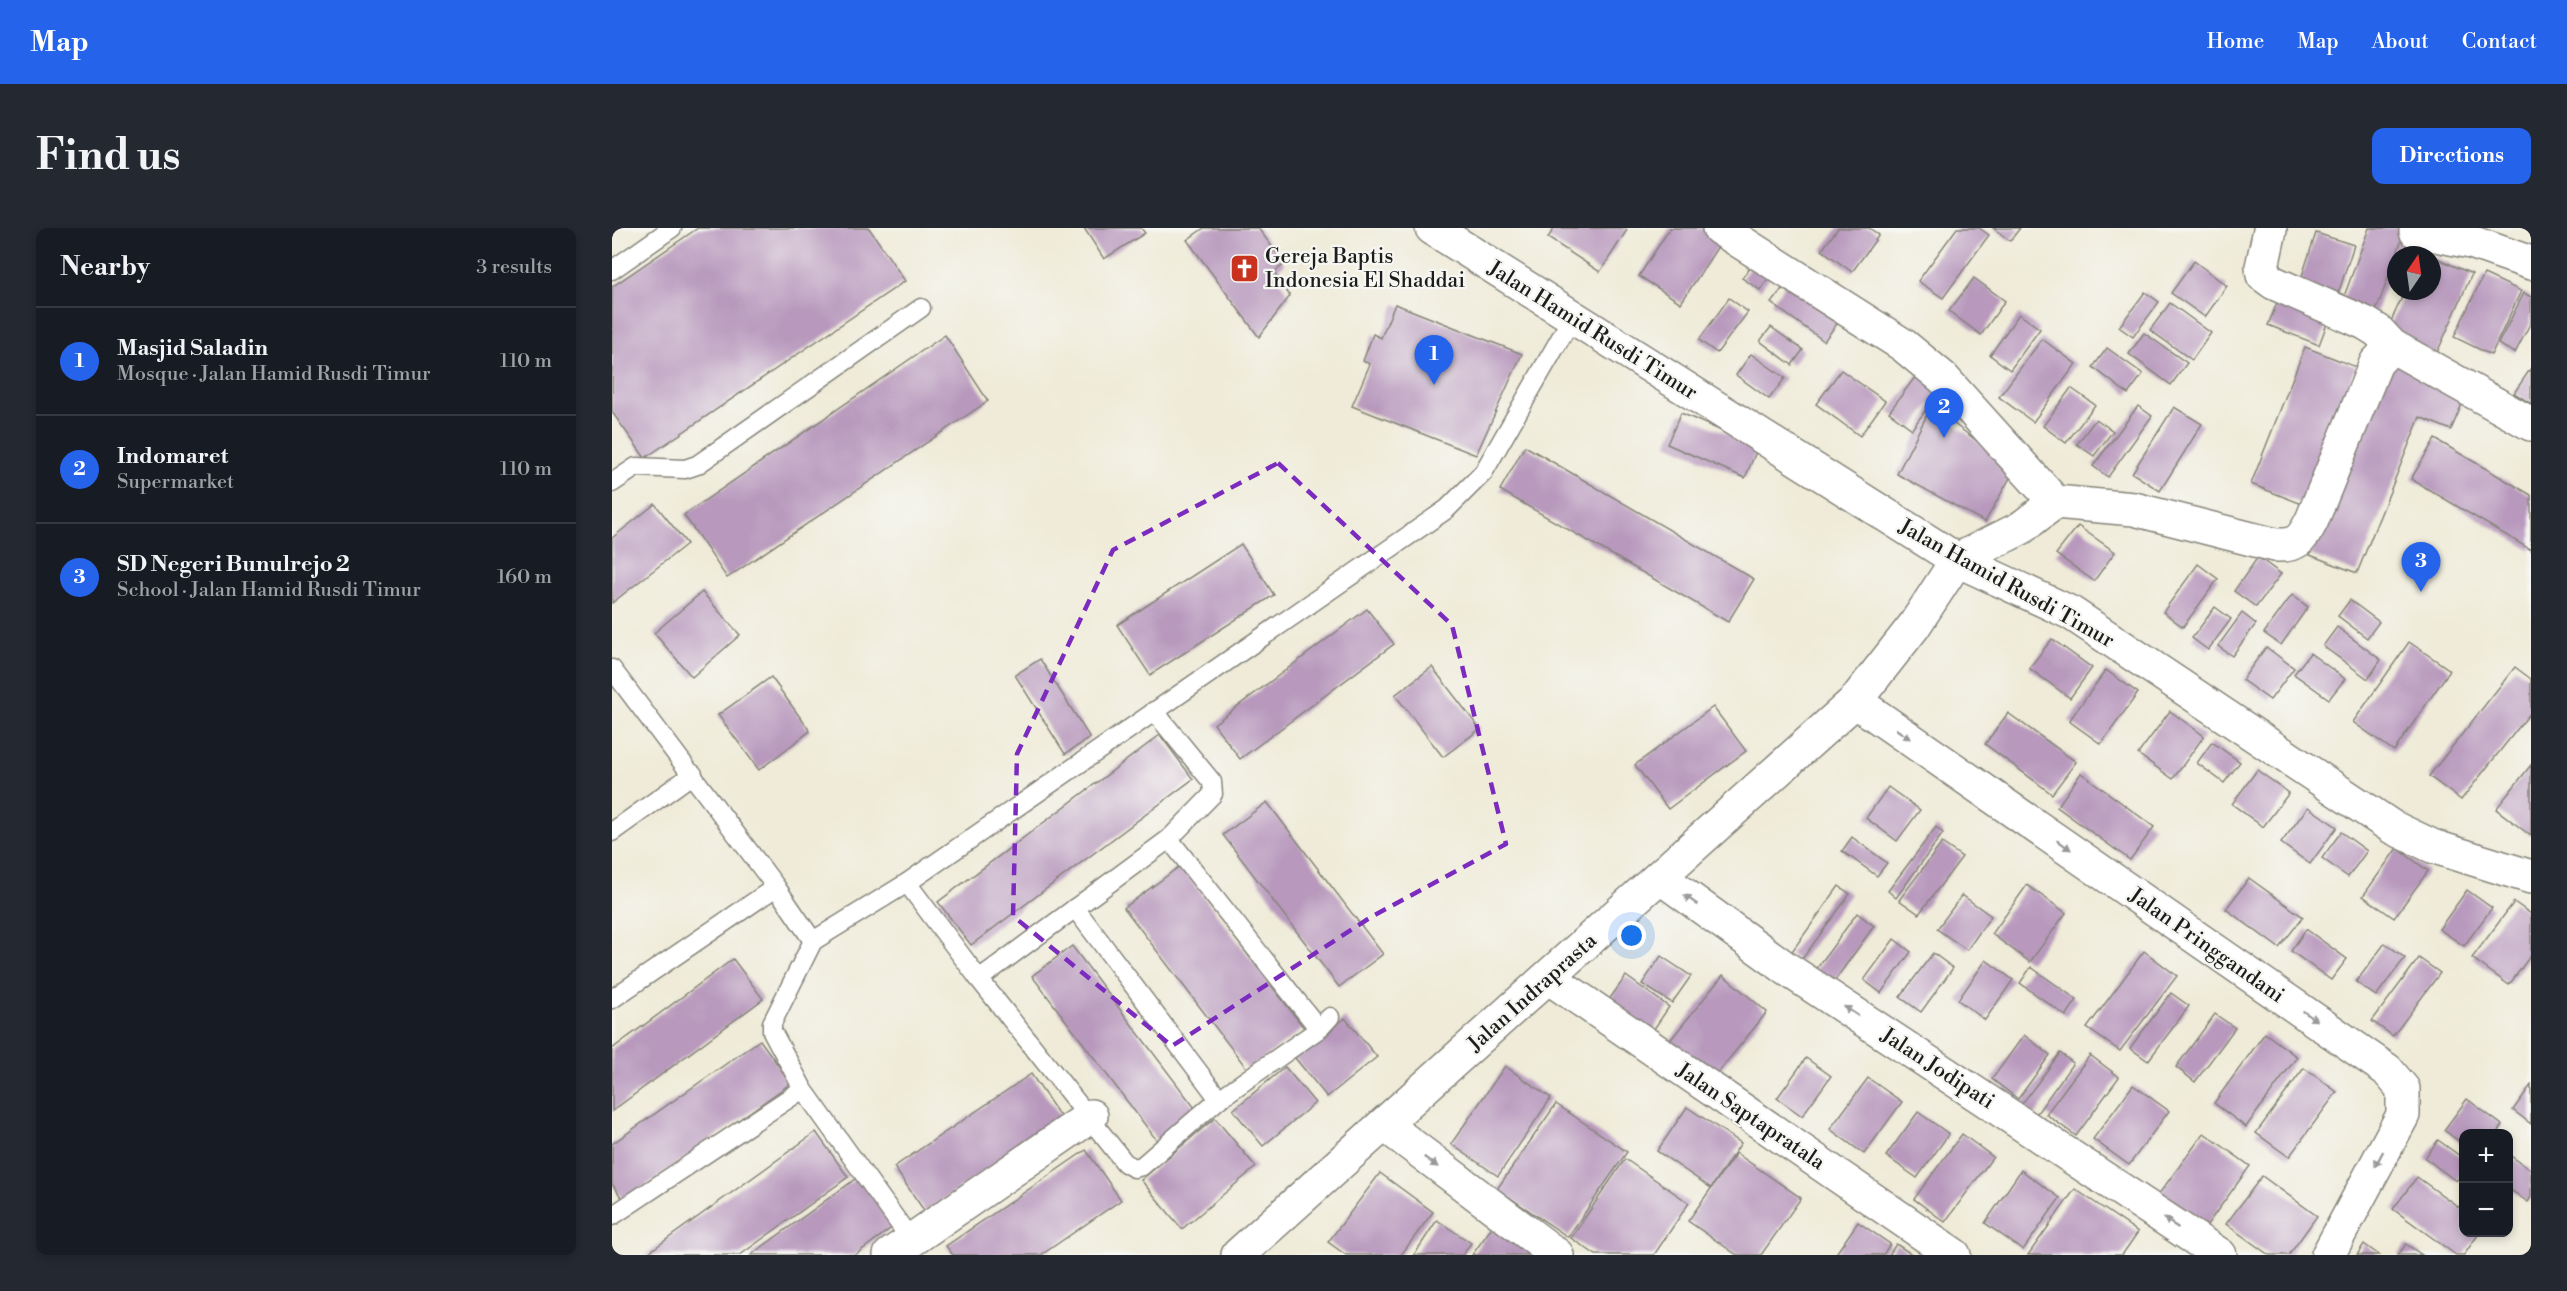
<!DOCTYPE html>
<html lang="en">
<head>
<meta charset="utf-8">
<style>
	:root { --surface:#171b24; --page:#242831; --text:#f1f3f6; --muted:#9ea1a6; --line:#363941; --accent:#2563eb }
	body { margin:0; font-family:"Libre Bodoni",serif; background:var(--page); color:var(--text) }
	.controls { position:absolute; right:18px; bottom:18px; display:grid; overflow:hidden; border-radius:12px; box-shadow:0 3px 9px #0003 }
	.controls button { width:54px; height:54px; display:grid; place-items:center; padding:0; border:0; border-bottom:2px solid var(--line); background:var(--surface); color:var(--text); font:30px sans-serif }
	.compass { position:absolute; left:1775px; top:18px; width:54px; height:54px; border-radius:50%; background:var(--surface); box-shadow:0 3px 9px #0003; rotate:13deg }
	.you { position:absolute; left:1020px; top:708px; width:21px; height:21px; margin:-15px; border:4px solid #fff; border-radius:50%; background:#1a73e8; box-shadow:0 0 0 9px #1a73e833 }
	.badge { display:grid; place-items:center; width:39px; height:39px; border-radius:50%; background:var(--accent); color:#fff; font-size:20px; font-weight:700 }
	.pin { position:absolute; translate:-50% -50px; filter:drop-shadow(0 2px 3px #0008) }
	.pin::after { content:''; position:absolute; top:32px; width:21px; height:18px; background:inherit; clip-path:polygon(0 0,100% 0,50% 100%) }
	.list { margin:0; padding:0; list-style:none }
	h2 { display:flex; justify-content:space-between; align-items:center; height:78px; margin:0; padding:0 24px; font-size:26px }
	h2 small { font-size:20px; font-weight:400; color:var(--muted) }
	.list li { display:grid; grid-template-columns:39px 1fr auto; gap:18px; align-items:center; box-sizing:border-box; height:108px; padding:0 24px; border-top:2px solid var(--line) }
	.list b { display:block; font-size:22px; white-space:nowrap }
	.list p { margin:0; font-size:20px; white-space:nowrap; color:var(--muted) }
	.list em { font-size:20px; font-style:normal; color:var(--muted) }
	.map { position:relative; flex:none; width:1919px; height:1027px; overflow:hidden; border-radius:12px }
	header { display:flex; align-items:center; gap:36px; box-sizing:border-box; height:84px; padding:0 30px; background:var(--accent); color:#fff }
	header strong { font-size:28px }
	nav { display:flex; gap:33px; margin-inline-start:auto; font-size:21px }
	.intro { display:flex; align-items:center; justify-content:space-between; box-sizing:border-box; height:144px; padding:0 36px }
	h1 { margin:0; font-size:42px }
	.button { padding:15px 27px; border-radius:12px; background:var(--accent); color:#fff; font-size:21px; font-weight:700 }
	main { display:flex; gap:36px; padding:0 36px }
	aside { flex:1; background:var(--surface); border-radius:12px; box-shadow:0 3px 9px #0003 }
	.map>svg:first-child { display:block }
</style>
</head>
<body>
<header>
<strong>Map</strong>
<nav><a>Home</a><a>Map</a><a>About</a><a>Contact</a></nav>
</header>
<div class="intro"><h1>Find us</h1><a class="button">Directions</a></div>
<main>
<aside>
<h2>Nearby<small>3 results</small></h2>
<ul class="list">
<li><span class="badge">1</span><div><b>Masjid Saladin</b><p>Mosque · Jalan Hamid Rusdi Timur</p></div><em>110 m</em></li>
<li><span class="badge">2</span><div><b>Indomaret</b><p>Supermarket</p></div><em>110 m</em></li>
<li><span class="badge">3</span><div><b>SD Negeri Bunulrejo 2</b><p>School · Jalan Hamid Rusdi Timur</p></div><em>160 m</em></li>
</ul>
</aside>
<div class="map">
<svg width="1919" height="1027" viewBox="0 0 1919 1027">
	<rect width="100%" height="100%" fill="#f6f6f2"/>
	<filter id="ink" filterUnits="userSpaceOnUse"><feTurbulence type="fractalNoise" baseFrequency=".0167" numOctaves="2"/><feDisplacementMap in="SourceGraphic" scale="12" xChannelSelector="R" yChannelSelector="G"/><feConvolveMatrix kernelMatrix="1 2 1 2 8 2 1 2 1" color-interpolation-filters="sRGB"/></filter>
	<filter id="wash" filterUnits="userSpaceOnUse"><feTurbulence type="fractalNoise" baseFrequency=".008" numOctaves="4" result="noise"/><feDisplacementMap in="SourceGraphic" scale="24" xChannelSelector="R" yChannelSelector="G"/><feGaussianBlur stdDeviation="1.35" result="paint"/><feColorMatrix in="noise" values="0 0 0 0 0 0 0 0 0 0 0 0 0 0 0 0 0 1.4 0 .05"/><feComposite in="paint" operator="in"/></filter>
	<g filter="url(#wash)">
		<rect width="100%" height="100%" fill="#efebd8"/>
		<g id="blocks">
			<g fill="#b899bd">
				<polygon points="86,0 257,0 293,53 33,230 0,184 0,59"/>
				<polygon points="472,0 529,0 533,5 492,31"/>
				<polygon points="592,0 646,0 673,36 662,44 678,68 647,109 575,12"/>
				<polygon points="942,0 1012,0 1015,2 988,44 936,10"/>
				<polygon points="1058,0 1104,0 1114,6 1069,75 1027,48"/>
				<polygon points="1226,0 1257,0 1267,7 1240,44 1210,22"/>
				<polygon points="1345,0 1367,0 1377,7 1331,70 1306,53"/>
				<polygon points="1381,0 1408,0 1398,13"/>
				<polygon points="1757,0 1794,0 1763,86 1730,74"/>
				<polygon points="1704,5 1742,17 1725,69 1687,57"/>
				<polygon points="1820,28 1860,46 1824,127 1774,104 1793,63 1820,63"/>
				<polygon points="1144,31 1162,44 1148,62 1130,50"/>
				<polygon points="1582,33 1615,58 1593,89 1559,65"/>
				<polygon points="1872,46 1909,63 1879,127 1842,109"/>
				<polygon points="1362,50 1393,73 1369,107 1337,83"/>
				<polygon points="1177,52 1230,89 1212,113 1159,75"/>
				<polygon points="1533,64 1547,74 1521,109 1507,99"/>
				<polygon points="1669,65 1719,85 1707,117 1656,97"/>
				<polygon points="1912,65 1919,69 1919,94 1903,125 1886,116"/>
				<polygon points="1117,70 1136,84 1105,125 1087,112"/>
				<polygon points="1558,75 1599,105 1580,132 1538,102"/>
				<polygon points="783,76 910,126 864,227 740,178 758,136 751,133 761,106 769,110"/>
				<polygon points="1407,86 1428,101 1398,142 1378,127"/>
				<polygon points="1159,99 1191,122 1180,137 1148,113"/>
				<polygon points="1532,105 1575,135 1559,157 1517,126"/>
				<polygon points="333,107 376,173 115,350 72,287"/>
				<polygon points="1430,111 1464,136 1421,194 1387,169"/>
				<polygon points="1693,119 1744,139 1690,276 1639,256"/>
				<polygon points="1495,120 1531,146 1516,166 1481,139"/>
				<polygon points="1139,126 1173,150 1157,171 1124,147"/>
				<polygon points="1777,132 1855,164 1839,202 1808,189 1745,345 1698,327"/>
				<polygon points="1919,140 1919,176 1902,165"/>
				<polygon points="1309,141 1332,157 1300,201 1277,184"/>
				<polygon points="1229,142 1273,173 1248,208 1204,176"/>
				<polygon points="1459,160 1483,177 1454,215 1431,198"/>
				<polygon points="1526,178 1540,188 1496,249 1481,238"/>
				<polygon points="1319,179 1403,241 1373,294 1285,246"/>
				<polygon points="1562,179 1590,196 1548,263 1520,245"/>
				<polygon points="1069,185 1146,219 1133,250 1055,216"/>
				<polygon points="1484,191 1501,203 1482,228 1465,216"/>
				<polygon points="1823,211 1919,267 1919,322 1799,251"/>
				<polygon points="913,218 1142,351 1116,394 888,262"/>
				<polygon points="43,276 75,316 0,375 0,310"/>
				<polygon points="1466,298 1503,324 1482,353 1444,326"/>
				<polygon points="629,316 662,367 538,447 505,397"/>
				<polygon points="1646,329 1669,346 1644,379 1622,363"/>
				<polygon points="1586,336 1606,351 1571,399 1551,384"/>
				<polygon points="90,364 128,407 80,449 42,405"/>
				<polygon points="1680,367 1696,379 1669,417 1652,405"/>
				<polygon points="1738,372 1767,394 1755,410 1726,388"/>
				<polygon points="1603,379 1619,391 1596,422 1580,410"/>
				<polygon points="755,381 782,416 628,531 602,496"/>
				<polygon points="1630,385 1644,396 1620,428 1606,418"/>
				<polygon points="1725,399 1769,432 1756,451 1711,418"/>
				<polygon points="1440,411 1480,440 1458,470 1417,440"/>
				<polygon points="1797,414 1838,442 1782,523 1741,494"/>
				<polygon points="1654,419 1682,440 1658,472 1630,452"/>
				<polygon points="1698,425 1733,451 1717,471 1682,446"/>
				<polygon points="428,431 478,510 453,526 403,447"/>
				<polygon points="820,439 868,501 831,529 783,467"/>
				<polygon points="1903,439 1919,451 1919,484 1849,572 1817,548"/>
				<polygon points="1494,442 1526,465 1489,516 1457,493"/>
				<polygon points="159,449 198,503 147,542 106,487"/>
				<polygon points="1101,479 1134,523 1056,581 1023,537"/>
				<polygon points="1558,483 1592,508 1561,551 1526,526"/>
				<polygon points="1396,485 1464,534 1440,566 1373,516"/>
				<polygon points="548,507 581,551 359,717 326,674"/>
				<polygon points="1600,514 1628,534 1612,555 1585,535"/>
				<polygon points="1919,537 1919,608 1884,581"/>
				<polygon points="1645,542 1677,565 1651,599 1620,576"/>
				<polygon points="1469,545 1542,599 1518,632 1445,579"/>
				<polygon points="1276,559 1308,582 1285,613 1254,590"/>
				<polygon points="655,574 771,726 727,759 611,607"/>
				<polygon points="1696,579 1725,599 1698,636 1669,615"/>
				<polygon points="1324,599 1331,605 1284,670 1276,663"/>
				<polygon points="1729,604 1755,623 1736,649 1710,630"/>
				<polygon points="1240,609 1275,635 1265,648 1230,623"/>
				<polygon points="1330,615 1350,629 1307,686 1287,672"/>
				<polygon points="1785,620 1816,643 1782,690 1751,668"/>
				<polygon points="568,638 692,800 636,842 512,680"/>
				<polygon points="1637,650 1691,689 1667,720 1614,681"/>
				<polygon points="1415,657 1454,685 1418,734 1380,706"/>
				<polygon points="1227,658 1238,666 1188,734 1178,726"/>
				<polygon points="1855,662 1880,680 1852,718 1827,701"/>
				<polygon points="1350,667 1379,688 1355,722 1325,701"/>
				<polygon points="1902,674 1919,686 1919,727 1897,757 1860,730"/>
				<polygon points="1245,685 1262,698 1221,755 1203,743"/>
				<polygon points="1694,701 1735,731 1719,752 1679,723"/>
				<polygon points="1282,711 1299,724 1269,765 1252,752"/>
				<polygon points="1773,715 1793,730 1764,768 1744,754"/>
				<polygon points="460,718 586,884 546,914 420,748"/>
				<polygon points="1532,723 1565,748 1508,823 1475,800"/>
				<polygon points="1321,725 1341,740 1309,784 1288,769"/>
				<polygon points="1049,728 1079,748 1060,775 1030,756"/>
				<polygon points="1807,730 1828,745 1781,808 1760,793"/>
				<polygon points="121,731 151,771 0,883 0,821"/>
				<polygon points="1374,732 1401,752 1373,792 1346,772"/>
				<polygon points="1419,739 1465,772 1454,788 1408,755"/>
				<polygon points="1111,747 1155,784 1101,851 1056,815"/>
				<polygon points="1014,748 1057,779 1035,811 991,780"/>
				<polygon points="1559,765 1577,778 1536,833 1518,820"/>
				<polygon points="1603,786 1623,800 1583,854 1564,839"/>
				<polygon points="733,790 765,829 715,869 683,830"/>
				<polygon points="1653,805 1685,829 1634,899 1602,875"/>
				<polygon points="1412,807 1438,827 1406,871 1380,851"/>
				<polygon points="148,812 179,855 12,973 0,956 0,916"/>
				<polygon points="1448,825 1461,835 1423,888 1409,877"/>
				<polygon points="1478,827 1507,849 1464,908 1434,886"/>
				<polygon points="1194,830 1219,848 1190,888 1165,870"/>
				<polygon points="893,838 939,870 886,948 839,916"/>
				<polygon points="673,839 703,875 651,918 621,882"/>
				<polygon points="1692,840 1725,864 1677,929 1644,905"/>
				<polygon points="419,846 450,891 313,984 282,939"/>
				<polygon points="1256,850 1290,874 1252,926 1218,901"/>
				<polygon points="1521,857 1557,883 1517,937 1481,911"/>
				<polygon points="1919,857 1919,896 1901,882"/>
				<polygon points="1855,871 1890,897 1884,906 1852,906 1852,917 1832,902"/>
				<polygon points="944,876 1015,924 956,1009 885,961"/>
				<polygon points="1075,879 1129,915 1099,960 1045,923"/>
				<polygon points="1306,884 1337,906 1305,950 1274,928"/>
				<polygon points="603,890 644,939 570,1001 529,952"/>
				<polygon points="204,904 236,949 128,1027 33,1027"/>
				<polygon points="1592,905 1638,938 1592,1001 1546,967"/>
				<polygon points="1350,906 1381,929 1333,994 1302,971"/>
				<polygon points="1826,912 1852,931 1852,943 1844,953 1813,930"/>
				<polygon points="474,922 509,972 429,1027 341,1027 334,1018"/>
				<polygon points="1124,925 1189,970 1149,1027 1125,1027 1076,993"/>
				<polygon points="1896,926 1919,942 1919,969 1916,974 1896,960"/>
				<polygon points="1013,931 1077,975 1042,1027 984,1027 959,1010"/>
				<polygon points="1409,942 1448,970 1411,1022 1373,995"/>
				<polygon points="768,945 821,984 789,1027 734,1027 716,1014"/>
				<polygon points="1650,948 1705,988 1677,1027 1657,1027 1614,996"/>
				<polygon points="246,949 282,998 243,1027 139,1027"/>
				<polygon points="1805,949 1852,983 1852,1004 1868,1004 1852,1027 1844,1027 1781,981"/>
				<polygon points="1463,961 1526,1004 1510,1027 1416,1027"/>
				<polygon points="825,992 859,1015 851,1027 802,1027"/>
				<polygon points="1246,994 1278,1016 1271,1027 1223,1027"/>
				<polygon points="883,995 927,1027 860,1027"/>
				<polygon points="1284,1016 1301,1027 1277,1027"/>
				<polygon points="1752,1016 1767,1027 1745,1027"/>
				<polygon points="1794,1016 1810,1027 1786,1027"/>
			</g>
		</g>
	</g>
	<g filter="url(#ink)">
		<use href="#blocks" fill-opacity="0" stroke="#86847a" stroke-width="1.5"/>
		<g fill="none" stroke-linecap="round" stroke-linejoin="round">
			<defs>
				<g id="service">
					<polyline points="0,42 60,0"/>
					<polyline points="0,255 24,239 73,241 85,237 309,80"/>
					<polyline points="0,441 164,659 201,713"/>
					<polyline points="0,604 81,546"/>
					<polyline points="557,611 707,801"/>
					<polyline points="295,655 367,751 513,935 522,940 530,938 607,871 707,801 718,789"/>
					<polyline points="463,680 607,871"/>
					<polyline points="367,751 557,611 601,566 600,554 542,483"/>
					<polyline points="0,771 164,659"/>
					<polyline points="0,988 191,861"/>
					<polyline points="299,1012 191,861 160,803 160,795 201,713 295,655 835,281 871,245 960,90"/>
				</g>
				<g id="minor">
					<polyline points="820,0 1345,332 1459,385 1780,599 1820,618 1919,649"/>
					<path d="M1107,0L1291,117L1331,150L1443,274L1522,281L1663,317C1685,318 1690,312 1700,292L1764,135L1780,118L1919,196"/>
					<polyline points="1658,2 1650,39 1651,47 1662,55 1753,95 1766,103 1780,118"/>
					<polyline points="1804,3 1859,14 1919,35"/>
					<polyline points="1345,332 1409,300 1443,274"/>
					<polyline points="1243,473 1775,842 1791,861 1791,887 1716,1027"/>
					<polyline points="1048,649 1175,741 1608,1027"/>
					<polyline points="936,749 1342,1027"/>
					<polyline points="773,897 945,1027"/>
					<polyline points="278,1027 479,888"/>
					<polyline points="626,1027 1243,473 1302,398 1345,332"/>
				</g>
			</defs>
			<use href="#service" stroke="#86847a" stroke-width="21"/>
			<use href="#minor" stroke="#86847a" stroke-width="36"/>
			<use href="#service" stroke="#fff" stroke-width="18"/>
			<use href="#minor" stroke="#fff" stroke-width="33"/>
		</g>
		<defs><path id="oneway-solid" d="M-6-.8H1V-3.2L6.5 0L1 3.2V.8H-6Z" transform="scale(1.5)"/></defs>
		<g fill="#999">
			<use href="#oneway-solid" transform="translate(1291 506) rotate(35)"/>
			<use href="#oneway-solid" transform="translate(1452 617) rotate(35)"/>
			<use href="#oneway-solid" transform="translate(1079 672) rotate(-144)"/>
			<use href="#oneway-solid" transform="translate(1239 783) rotate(-147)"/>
			<use href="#oneway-solid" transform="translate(1698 788) rotate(35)"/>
			<use href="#oneway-solid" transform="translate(1767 931) rotate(118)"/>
			<use href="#oneway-solid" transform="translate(819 934) rotate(36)"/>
			<use href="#oneway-solid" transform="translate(1559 995) rotate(-146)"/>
		</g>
	</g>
	<path fill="none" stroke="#7b2cbf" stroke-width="4.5" stroke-dasharray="12 8" stroke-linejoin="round" d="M666,235L840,397L894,616L759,689L560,818L401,688L405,526L501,322Z"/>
	<defs>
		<symbol id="church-square" viewBox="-11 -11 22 22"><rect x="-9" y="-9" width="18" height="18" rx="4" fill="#c8321e" stroke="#f6f6f2"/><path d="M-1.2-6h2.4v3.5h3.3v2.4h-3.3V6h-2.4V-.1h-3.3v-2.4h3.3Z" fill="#fff"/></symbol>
	</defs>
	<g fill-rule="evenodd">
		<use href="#church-square" x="616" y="24" width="33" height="33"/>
	</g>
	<g text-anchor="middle" stroke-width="4.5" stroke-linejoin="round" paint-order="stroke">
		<g font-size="21" fill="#1c1c1c" stroke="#f6f6f2" text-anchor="start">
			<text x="653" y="35">Gereja Baptis<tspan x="653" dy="24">Indonesia El Shaddai</tspan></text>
		</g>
		<g font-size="21" fill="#1c1c1c" stroke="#f6f6f2">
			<text transform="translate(981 102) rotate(32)" y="7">Jalan Hamid Rusdi Timur</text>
			<text transform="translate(1395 355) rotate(29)" y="7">Jalan Hamid Rusdi Timur</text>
			<text transform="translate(1595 717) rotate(35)" y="7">Jalan Pringgandani</text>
			<text transform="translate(920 764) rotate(-42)" y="7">Jalan Indraprasta</text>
			<text transform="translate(1326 840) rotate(33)" y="7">Jalan Jodipati</text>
			<text transform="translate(1139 888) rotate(34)" y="7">Jalan Saptapratala</text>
		</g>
	</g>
</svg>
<div class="controls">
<button>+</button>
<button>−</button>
</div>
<svg class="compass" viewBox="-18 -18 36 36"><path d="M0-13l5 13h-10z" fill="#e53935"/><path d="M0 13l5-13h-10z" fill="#9ea1a6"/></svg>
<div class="you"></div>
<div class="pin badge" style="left:822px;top:157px">1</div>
<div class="pin badge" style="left:1332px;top:210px">2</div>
<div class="pin badge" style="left:1809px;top:364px">3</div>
</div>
</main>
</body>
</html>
